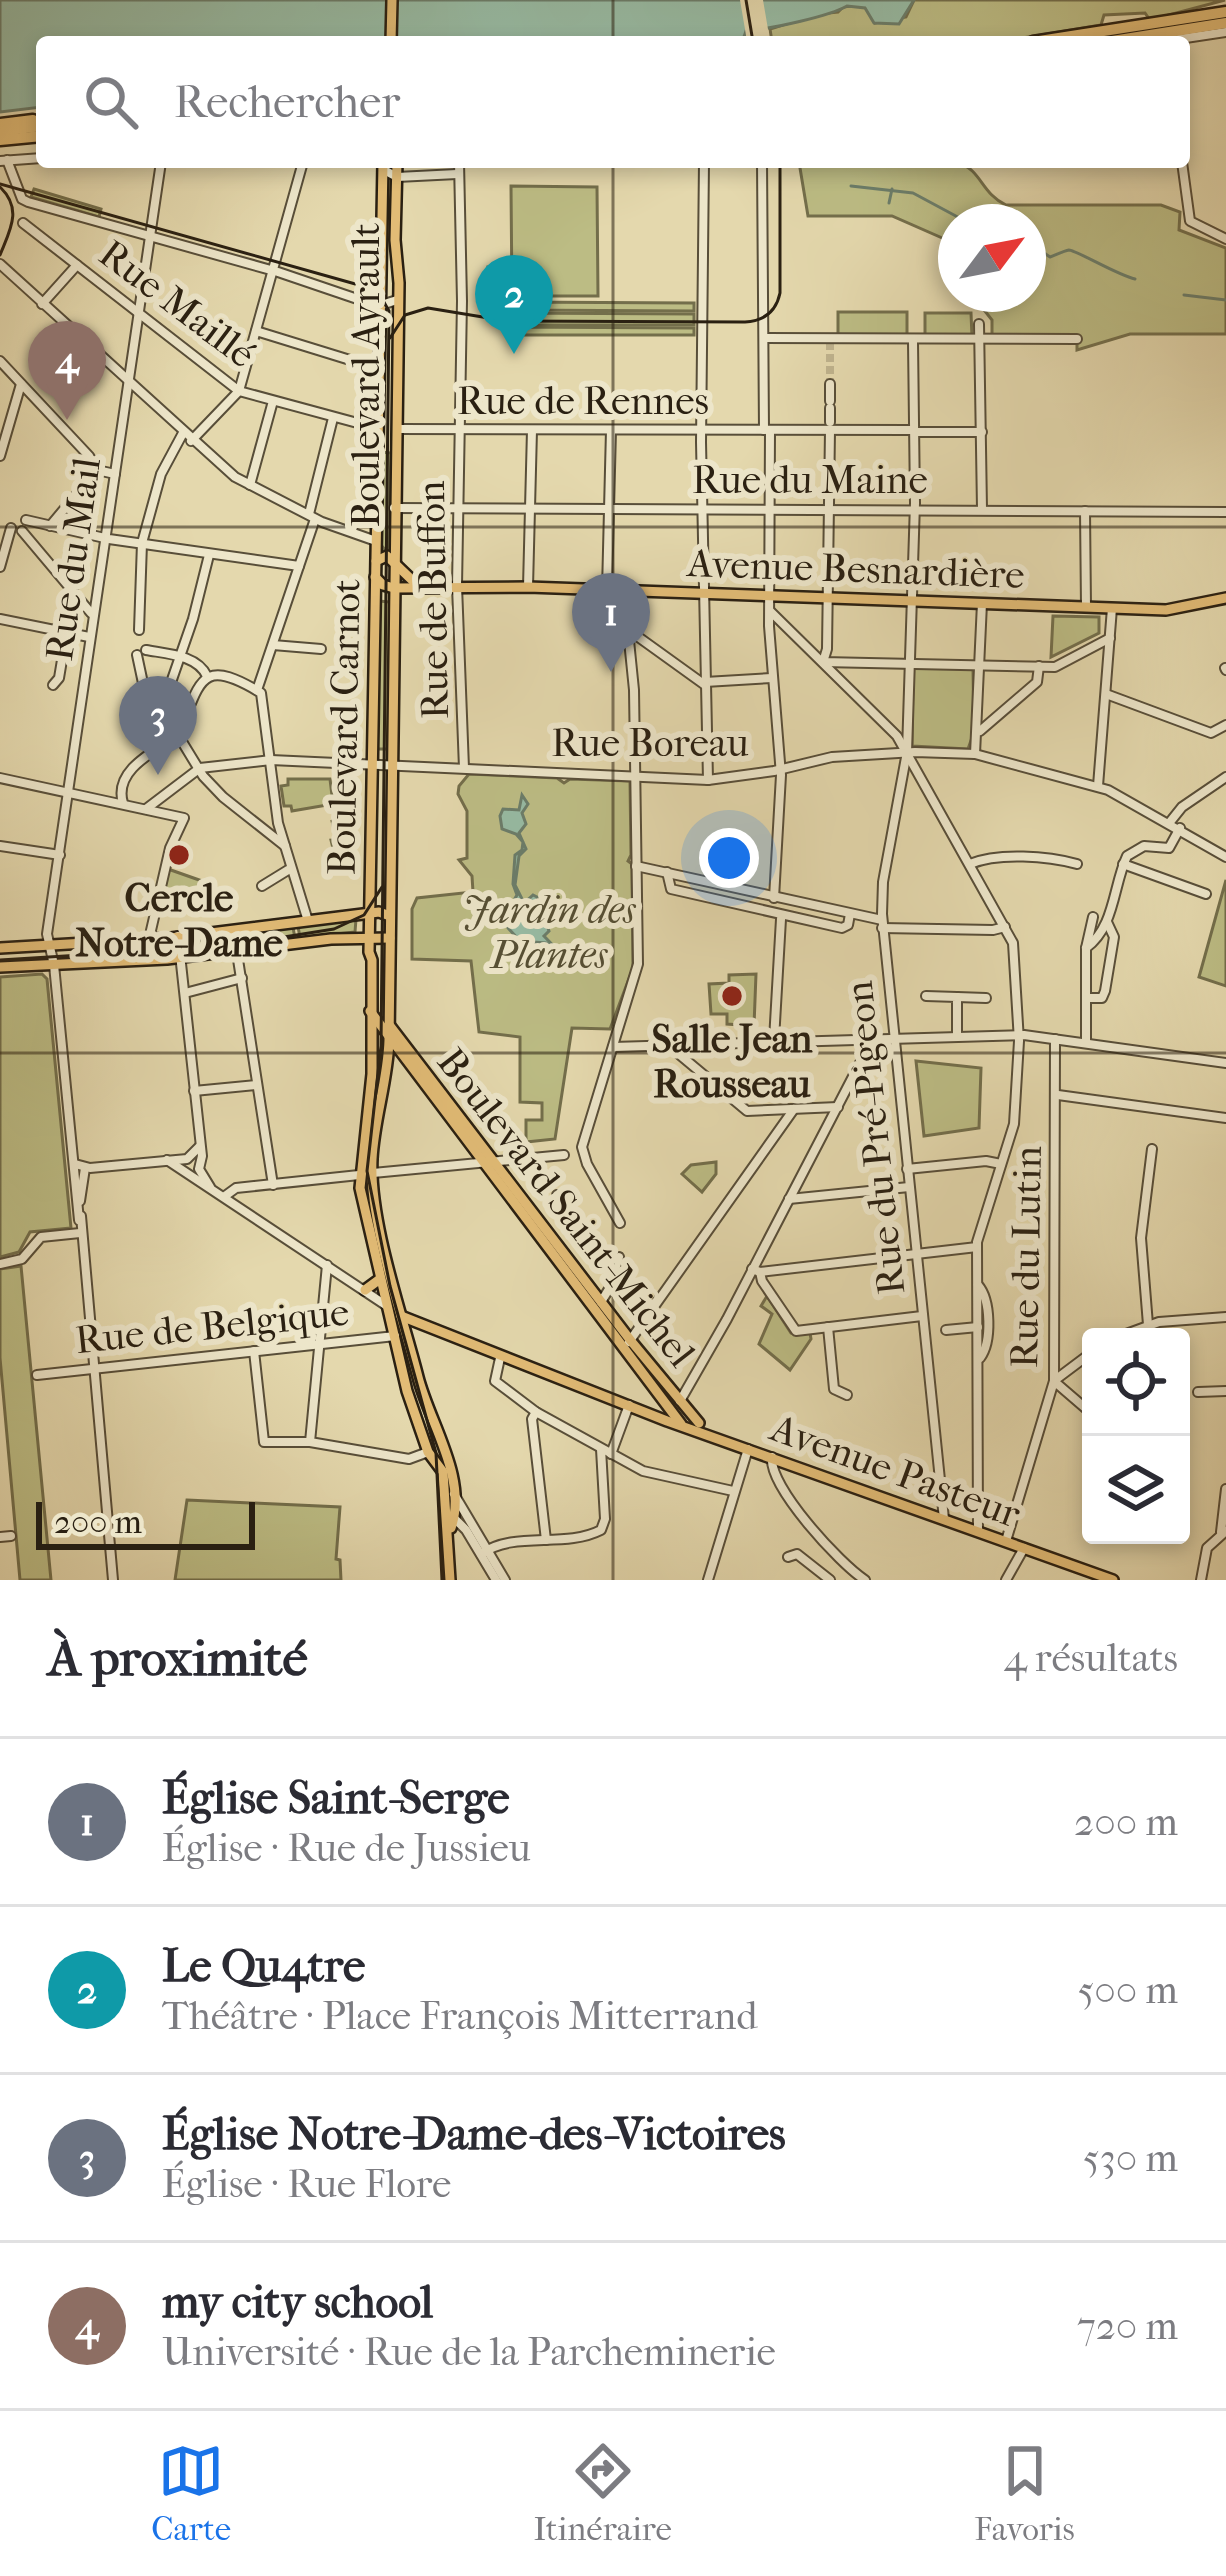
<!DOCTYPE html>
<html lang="fr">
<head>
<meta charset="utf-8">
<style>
	:root { --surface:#fff; --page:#f2f2f3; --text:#2b2b33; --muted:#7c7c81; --line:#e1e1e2; --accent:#1a73e8 }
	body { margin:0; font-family:"IM FELL French Canon",serif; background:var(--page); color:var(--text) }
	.controls { position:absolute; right:36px; bottom:36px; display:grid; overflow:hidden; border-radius:12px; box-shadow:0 6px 18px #0003 }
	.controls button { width:108px; height:108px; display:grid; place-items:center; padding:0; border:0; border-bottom:3px solid var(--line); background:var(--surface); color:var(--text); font:60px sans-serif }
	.compass { position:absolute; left:938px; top:204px; width:108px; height:108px; border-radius:50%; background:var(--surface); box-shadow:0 6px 18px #0003; rotate:58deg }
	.scale { position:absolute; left:36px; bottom:30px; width:219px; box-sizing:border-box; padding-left:12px; border:6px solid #2a2012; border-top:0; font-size:33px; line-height:42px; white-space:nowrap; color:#2a2012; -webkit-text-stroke:9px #ede6ca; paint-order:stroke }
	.you { position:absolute; left:729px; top:858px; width:42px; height:42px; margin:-30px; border:9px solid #fff; border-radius:50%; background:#1a73e8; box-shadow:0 0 0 18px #1a73e833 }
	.badge { display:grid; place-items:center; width:78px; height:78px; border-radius:50%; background:var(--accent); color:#fff; font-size:39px; font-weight:700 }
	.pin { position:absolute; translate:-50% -99px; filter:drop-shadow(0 3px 6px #0008) }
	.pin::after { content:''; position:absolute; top:63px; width:42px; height:36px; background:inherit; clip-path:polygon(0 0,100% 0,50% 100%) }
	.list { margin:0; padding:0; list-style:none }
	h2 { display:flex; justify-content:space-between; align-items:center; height:156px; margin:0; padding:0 48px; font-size:51px }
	h2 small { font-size:39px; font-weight:400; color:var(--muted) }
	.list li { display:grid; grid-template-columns:78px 1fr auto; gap:36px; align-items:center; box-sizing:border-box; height:168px; padding:0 48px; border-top:3px solid var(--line) }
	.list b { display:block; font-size:45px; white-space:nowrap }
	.list p { margin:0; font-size:39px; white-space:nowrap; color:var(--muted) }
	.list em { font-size:39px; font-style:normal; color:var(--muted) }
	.icon { flex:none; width:66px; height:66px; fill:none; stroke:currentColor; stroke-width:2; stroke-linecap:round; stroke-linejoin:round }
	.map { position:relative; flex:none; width:1226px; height:1580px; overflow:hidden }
	.search { position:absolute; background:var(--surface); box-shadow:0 6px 18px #0003; left:36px; right:36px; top:36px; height:132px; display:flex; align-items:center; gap:30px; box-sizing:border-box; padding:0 42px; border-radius:12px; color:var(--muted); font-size:45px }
	.sheet { height:828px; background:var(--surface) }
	nav { display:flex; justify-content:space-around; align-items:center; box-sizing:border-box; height:168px; border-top:3px solid var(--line); background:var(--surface); font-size:33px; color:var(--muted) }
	nav a { display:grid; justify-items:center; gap:6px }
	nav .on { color:var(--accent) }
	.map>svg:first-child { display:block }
</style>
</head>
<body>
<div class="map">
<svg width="1226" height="1580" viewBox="0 0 1226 1580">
	<rect width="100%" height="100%" fill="#e4d8ad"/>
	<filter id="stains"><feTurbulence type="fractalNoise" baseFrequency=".00167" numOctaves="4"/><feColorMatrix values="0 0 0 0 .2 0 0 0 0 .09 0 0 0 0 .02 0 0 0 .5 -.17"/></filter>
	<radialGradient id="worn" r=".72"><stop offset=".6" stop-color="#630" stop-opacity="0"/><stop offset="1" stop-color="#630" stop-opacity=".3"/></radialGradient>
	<g fill="#bcbc84" stroke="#736e4b" stroke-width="3">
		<polygon points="914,0 1225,0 1150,20 1145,13 1104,15 1101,25 998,42 772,42 770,29 818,14 838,12 843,7 861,5 869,10 875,23 906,17"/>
		<path d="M799,162H958C982,171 981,193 1006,205H1161L1180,212L1179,230L1226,248V334H1130L1077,350V338L992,337V320L977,301V294H1028V222H956V244L892,216H808Z"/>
		<polygon points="511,186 597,187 598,296 512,296"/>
		<polygon points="34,189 101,209 99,217 31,197"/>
		<polygon points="488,267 508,268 508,296 488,297"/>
		<polygon points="508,302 694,303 694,311 508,310"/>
		<rect x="838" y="312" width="69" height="24"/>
		<polygon points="508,313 694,314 694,325 507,325"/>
		<polygon points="925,313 971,313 972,337 925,336"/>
		<polygon points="507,327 694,328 694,335 507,335"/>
		<polygon points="381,452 391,453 388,553 380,544"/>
		<polygon points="379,601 390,602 388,749 377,749"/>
		<polygon points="1053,616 1099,617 1099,633 1051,657"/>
		<polygon points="918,666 973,669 974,732 968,749 912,746 913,668"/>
		<polygon points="469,774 557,778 564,783 570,779 630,781 631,855 628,861 632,864 633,968 610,1029 572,1028 555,1139 526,1142 526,1120 542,1120 542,1103 520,1102 520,1037 479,1032 471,961 412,959 412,909 417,898 473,892 472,876 459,860 467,858 467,811 458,794 459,786"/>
		<polygon points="288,779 330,779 333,804 292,811 291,806 284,806 281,786 288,785"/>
		<polygon points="346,814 356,860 350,864 347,850 335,856 331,840 345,839 343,833 335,835 332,821"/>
		<polygon points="168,869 202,881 195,897 162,890"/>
		<polygon points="1226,880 1226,986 1199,977"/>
		<polygon points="356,919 355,932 300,938 298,926"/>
		<polygon points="293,927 295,939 193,950 194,941"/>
		<polygon points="42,974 47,979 71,1228 30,1232 19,1252 0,1257 0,977"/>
		<polygon points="756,974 754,1026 727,1024 727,1014 711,1014 709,984 729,983 729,975"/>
		<polygon points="916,1061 981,1068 979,1128 924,1136"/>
		<polygon points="716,1162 716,1174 702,1192 682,1174 691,1165"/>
		<polygon points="21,1266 51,1580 20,1580 0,1358 0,1269"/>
		<polygon points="767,1296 791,1333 810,1333 811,1339 790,1370 759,1344 772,1314 761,1306"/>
		<polygon points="187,1500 340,1507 336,1559 340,1560 341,1580 175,1580"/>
	</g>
	<g fill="#97bba4" stroke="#6b7d6a" stroke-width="3">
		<path d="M0,0H914L899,24L874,23L865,8L847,6C830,16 771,29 746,31L744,37L728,42H42V107L0,112Z"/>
		<polygon points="522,795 528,804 522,813 526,824 519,833 526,849 519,856 515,885 524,903 533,895 537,897 549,931 544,936 567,960 546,943 520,941 508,928 508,910 517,895 513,884 515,855 522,850 523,842 516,834 502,829 500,816 503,809 519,810"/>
	</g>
	<polygon fill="#e4d8ad" points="740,0 763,0 769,35 750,37 747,41"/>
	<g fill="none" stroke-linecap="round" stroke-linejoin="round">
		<g stroke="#6b7d6a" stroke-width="3">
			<polyline points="851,186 913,193 967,222"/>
			<polyline points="889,203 892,189"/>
			<polyline points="969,212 970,222"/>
			<path d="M1028,242L1050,257C1056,255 1063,251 1069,250C1076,250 1117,275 1135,279"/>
			<polyline points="1184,295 1226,300"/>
		</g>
		<polyline stroke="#bfb38e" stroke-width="8" stroke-dasharray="8 4" stroke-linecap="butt" points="830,342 830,384"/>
		<defs>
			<g id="minor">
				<polyline points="1159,42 1226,32"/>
				<polyline points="7,160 22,199 28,202 278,272 378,306 397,300"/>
				<polyline points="0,161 42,158"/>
				<polyline points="459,162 462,301 457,586 464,768"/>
				<polyline points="704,162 701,442 708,780"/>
				<polyline points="762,162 764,430"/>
				<polyline points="1182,162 1190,221 1226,239"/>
				<polyline points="384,170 397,177 457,174"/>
				<polyline points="23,223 239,391 376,428"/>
				<polyline points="0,264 235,477 322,522 376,541"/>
				<polyline points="42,304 77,265"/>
				<polyline points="979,324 982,509"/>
				<polyline points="256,331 376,368"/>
				<polyline points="764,338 1077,339"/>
				<polyline points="913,342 915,503 907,752 883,882 882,914 944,1519"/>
				<polyline points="0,361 89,456 97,470 115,474"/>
				<polyline points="830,384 830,401"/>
				<polyline points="830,408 830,422"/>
				<polyline points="397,429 913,430"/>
				<polyline points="830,430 827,649 823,662 1055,667 1110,638"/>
				<polyline points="770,431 769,626 781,775 774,898"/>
				<polyline points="915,432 982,432"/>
				<polyline points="191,441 239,391 303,162"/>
				<polyline points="0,456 21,384"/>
				<polyline points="250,485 273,401"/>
				<polyline points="394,508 1226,512"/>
				<polyline points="1085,511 1086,607"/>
				<polyline points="309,514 333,418"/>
				<polyline points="26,520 109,539 299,566"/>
				<polyline points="50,526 97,470"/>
				<polyline points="22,531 91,613"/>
				<polyline points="0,567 11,528"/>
				<polyline points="528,587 532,430"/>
				<polyline points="607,590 611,430"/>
				<polyline points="770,611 897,736 1013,943 1019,1041 1014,1124 977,1242 978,1531"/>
				<polyline points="0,619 89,637"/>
				<polyline points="139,630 142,543 161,474 183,433"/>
				<polyline points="630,631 705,685"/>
				<polyline points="273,645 321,649"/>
				<path d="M146,650C168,654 197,655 207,676"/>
				<polyline points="137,655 147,702 178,735 203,776 223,797 285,846"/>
				<polyline points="1225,668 1226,670"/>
				<polyline points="705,682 772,678"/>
				<polyline points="53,685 59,678 65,642"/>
				<polyline points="257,690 315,519"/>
				<polyline points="1106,694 1211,733 1226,725"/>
				<polyline points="159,717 193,619 209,555"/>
				<polyline points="980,731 1037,682 1039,666"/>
				<path d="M178,735C201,682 199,655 261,693L278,823L308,921"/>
				<polyline points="975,754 982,603"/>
				<polyline points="0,778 184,818 170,848 149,939"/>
				<polyline points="1098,786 1112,608"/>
				<path d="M123,803C113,770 155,751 178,735"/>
				<polyline points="146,809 200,768 271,760 708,780 774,771 832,757 915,752 975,754 1108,790 1226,857"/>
				<polyline points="1170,822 1182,807 1226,777"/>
				<polyline points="0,846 60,855"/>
				<path d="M970,864C998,852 1048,856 1077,864"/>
				<polyline points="1123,864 1206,894"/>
				<polyline points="636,866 882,920"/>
				<polyline points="667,872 671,889 842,928 848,925 850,914"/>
				<polyline points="262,886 288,870"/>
				<polyline points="882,928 993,930 1005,927"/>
				<polyline points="178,936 202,1156 199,1169 210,1187"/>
				<path d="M1086,948C1115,927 1113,886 1127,856L1144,846L1169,848L1180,828"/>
				<polyline points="237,953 273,1185"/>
				<polyline points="185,993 242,978"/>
				<polyline points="926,996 957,997 957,1035"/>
				<polyline points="957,997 986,998"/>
				<polyline points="1086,998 1102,998 1105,991 1114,937 1107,922"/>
				<polyline points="774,1040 781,919"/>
				<polyline points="1086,1043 1086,948 1093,917"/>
				<polyline points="668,1045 747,1111 838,1107"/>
				<polyline points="613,1047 1024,1035 1226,1063"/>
				<polyline points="194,1091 257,1085"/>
				<polyline points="1058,1095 1226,1118"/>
				<polyline points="167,1160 387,1306"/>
				<polyline points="75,1164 90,1168 187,1159 199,1147"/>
				<polyline points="907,1169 986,1161 1001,1164"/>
				<polyline points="373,1173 564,1155"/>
				<polyline points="557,1195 615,1270"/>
				<polyline points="225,1196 236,1188 359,1175"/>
				<polyline points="789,1199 909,1187"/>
				<polyline points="80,1201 85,1168"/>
				<polyline points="81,1216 113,1580"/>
				<polyline points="79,1220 54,965 47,934 161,162"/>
				<polyline points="620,1223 587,1164 582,1147 638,964 634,690 624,591"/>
				<polyline points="0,1264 22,1259 41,1237 80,1233"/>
				<polyline points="327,1265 310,1442 409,1459 428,1452"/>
				<polyline points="752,1269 760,1272 977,1247"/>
				<polyline points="760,1272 762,1281 796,1331 922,1316"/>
				<path d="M978,1285C991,1300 992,1342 980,1358"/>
				<polyline points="601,1302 609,1289 619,1257"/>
				<polyline points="828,1327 834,1389 847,1395"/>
				<polyline points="946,1330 978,1327"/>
				<polyline points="1118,1337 1159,1322 1226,1317"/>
				<polyline points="1149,1337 1141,1238 1152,1149"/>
				<polyline points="629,1342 794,1109"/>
				<polyline points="254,1351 264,1442 310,1442"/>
				<polyline points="500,1358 495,1381 536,1412 643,1471 733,1491"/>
				<polyline points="37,1375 395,1336"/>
				<polyline points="1055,1380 1091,1353"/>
				<polyline points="1055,1382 1091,1413"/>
				<polyline points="1198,1392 1226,1391"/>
				<polyline points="680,1401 727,1319 873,1038"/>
				<polyline points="536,1412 532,1419 546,1540"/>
				<polyline points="611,1454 629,1405"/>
				<path d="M772,1457C768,1486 840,1564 865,1580"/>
				<polyline points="454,1494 505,1580"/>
				<polyline points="453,1517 466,1530 496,1580"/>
				<polyline points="1221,1532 1226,1489"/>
				<polyline points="0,1537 11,1536"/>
				<polyline points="1006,1541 1054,1381 1055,1039"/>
				<path d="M481,1554C515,1530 564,1549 601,1530L605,1519L601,1449"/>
				<polyline points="788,1557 797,1554 830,1580"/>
				<polyline points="708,1580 748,1449"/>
				<polyline points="1006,1580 1024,1548"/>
				<polyline points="1201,1580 1207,1548 1226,1531"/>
			</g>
			<g id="major">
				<polyline points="391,42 392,0"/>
				<polyline points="383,162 369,952 372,960 372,1074 360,1188 407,1391 428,1452 443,1472 450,1580"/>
				<path d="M397,162L395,240L399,283L389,1040C388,1080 374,1119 372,1159C369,1222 402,1314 418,1377C430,1424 468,1478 451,1528"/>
				<polyline points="376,561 387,556 413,581 421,583"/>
				<polyline points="375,577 383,585 394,588 528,587 1166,610 1226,598"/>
				<polyline points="0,948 171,938 379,912 390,916"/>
				<polyline points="0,967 167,959 331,939 390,938"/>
				<polyline points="370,1011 681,1424"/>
				<polyline points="390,1026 631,1341 699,1423"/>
				<polyline points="365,1290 380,1279"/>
				<polyline points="401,1316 667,1421 1113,1580"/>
			</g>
			<g id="highway">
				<polyline points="1033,42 1226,12"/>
				<polyline points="1106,42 1226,23"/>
				<polyline points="0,124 33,120"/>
				<polyline points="0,131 42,126"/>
				<polyline points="0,140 42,136"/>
			</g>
		</defs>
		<use href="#minor" stroke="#584e39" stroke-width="12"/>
		<use href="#major" stroke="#2a2012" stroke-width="14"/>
		<use href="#highway" stroke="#2a2012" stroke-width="15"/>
		<use href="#minor" stroke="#ede6ca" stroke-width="8"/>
		<use href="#major" stroke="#e2bc76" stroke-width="9"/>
		<use href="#highway" stroke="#e2bc76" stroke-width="10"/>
		<g stroke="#2a2012" stroke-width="3">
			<polyline points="746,0 753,42"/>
			<polyline points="0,184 366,287 381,297 389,311 381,1046 367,1171 390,1286 436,1453 442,1580"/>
			<path d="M0,187C23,209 10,230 0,255"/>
			<path d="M390,338L405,315L428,308L507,321L745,322C764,321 776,312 780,293V162"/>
			<polyline points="0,960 227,946 334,929 364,915 382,887"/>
		</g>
	</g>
	<path fill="none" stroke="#2a2012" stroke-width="3" stroke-opacity="0.55" d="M613,0V42M613,162V1580M0,527H1226M0,1053H1226"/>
	<g fill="#8f2418" stroke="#ede6ca" stroke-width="4.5">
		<circle cx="179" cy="855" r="12"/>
		<circle cx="732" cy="996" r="12"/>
	</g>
	<g text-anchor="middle" stroke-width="12" stroke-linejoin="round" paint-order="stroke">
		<g font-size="39" fill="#2a2012" stroke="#ede6ca">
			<text transform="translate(178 303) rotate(37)" y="14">Rue Maillé</text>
			<text transform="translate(365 375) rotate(-90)" y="14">Boulevard Ayrault</text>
			<text x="583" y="414">Rue de Rennes</text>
			<text x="810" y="493">Rue du Maine</text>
			<text transform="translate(72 559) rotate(-82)" y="14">Rue du Mail</text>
			<text transform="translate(856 568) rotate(2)" y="14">Avenue Besnardière</text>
			<text transform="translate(432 600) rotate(-91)" y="14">Rue de Buffon</text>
			<text transform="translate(343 727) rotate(-89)" y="14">Boulevard Carnot</text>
			<text x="650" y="756">Rue Boreau</text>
			<text transform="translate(874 1138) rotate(-96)" y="14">Rue du Pré-Pigeon</text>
			<text transform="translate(567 1207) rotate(52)" y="14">Boulevard Saint-Michel</text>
			<text transform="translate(1025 1257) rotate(-89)" y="14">Rue du Lutin</text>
			<text transform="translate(212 1325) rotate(-6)" y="14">Rue de Belgique</text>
			<text transform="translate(896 1470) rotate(20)" y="14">Avenue Pasteur</text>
		</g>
		<g font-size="39" font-weight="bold" fill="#2a2012" stroke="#ede6ca">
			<text x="179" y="911">Cercle<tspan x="179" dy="45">Notre-Dame</tspan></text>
			<text x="732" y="1052">Salle Jean<tspan x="732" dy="45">Rousseau</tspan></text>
		</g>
		<g font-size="39" font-style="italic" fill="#564f34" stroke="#ede6ca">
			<text x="549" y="923">Jardin des<tspan x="549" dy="45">Plantes</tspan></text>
		</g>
	</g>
	<rect width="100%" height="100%" filter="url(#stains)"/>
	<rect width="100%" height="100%" fill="url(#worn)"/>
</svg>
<div class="controls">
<button><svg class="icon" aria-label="locate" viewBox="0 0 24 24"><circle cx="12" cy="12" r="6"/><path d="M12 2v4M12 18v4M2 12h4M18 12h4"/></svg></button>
<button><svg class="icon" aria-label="layers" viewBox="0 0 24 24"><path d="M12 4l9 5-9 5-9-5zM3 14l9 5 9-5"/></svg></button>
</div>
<svg class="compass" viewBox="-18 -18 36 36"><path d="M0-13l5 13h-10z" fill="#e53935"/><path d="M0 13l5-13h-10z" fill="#7c7c81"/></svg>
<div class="scale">200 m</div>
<div class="you"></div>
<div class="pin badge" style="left:611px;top:672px;background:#6b7280">1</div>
<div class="pin badge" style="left:514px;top:354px;background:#0f9aa8">2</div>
<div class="pin badge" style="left:158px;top:775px;background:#6b7280">3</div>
<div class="pin badge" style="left:67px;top:420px;background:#8d6e63">4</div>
<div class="search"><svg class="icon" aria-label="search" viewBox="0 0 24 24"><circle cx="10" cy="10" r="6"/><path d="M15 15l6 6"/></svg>Rechercher</div>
</div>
<section class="sheet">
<h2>À proximité<small>4 résultats</small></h2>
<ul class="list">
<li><span class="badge" style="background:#6b7280">1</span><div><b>Église Saint-Serge</b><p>Église · Rue de Jussieu</p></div><em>200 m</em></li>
<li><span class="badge" style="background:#0f9aa8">2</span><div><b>Le Qu4tre</b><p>Théâtre · Place François Mitterrand</p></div><em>500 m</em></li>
<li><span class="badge" style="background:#6b7280">3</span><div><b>Église Notre-Dame-des-Victoires</b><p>Église · Rue Flore</p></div><em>530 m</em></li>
<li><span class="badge" style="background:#8d6e63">4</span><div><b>my city school</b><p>Université · Rue de la Parcheminerie</p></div><em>720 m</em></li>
</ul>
</section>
<nav>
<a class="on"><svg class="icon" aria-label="map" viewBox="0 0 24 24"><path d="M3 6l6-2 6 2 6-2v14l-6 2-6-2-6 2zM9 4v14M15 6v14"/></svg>Carte</a>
<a><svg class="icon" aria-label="directions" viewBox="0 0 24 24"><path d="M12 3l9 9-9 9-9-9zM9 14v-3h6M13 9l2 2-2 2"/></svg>Itinéraire</a>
<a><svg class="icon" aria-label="saved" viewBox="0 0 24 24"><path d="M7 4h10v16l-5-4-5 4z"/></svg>Favoris</a>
</nav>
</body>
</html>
